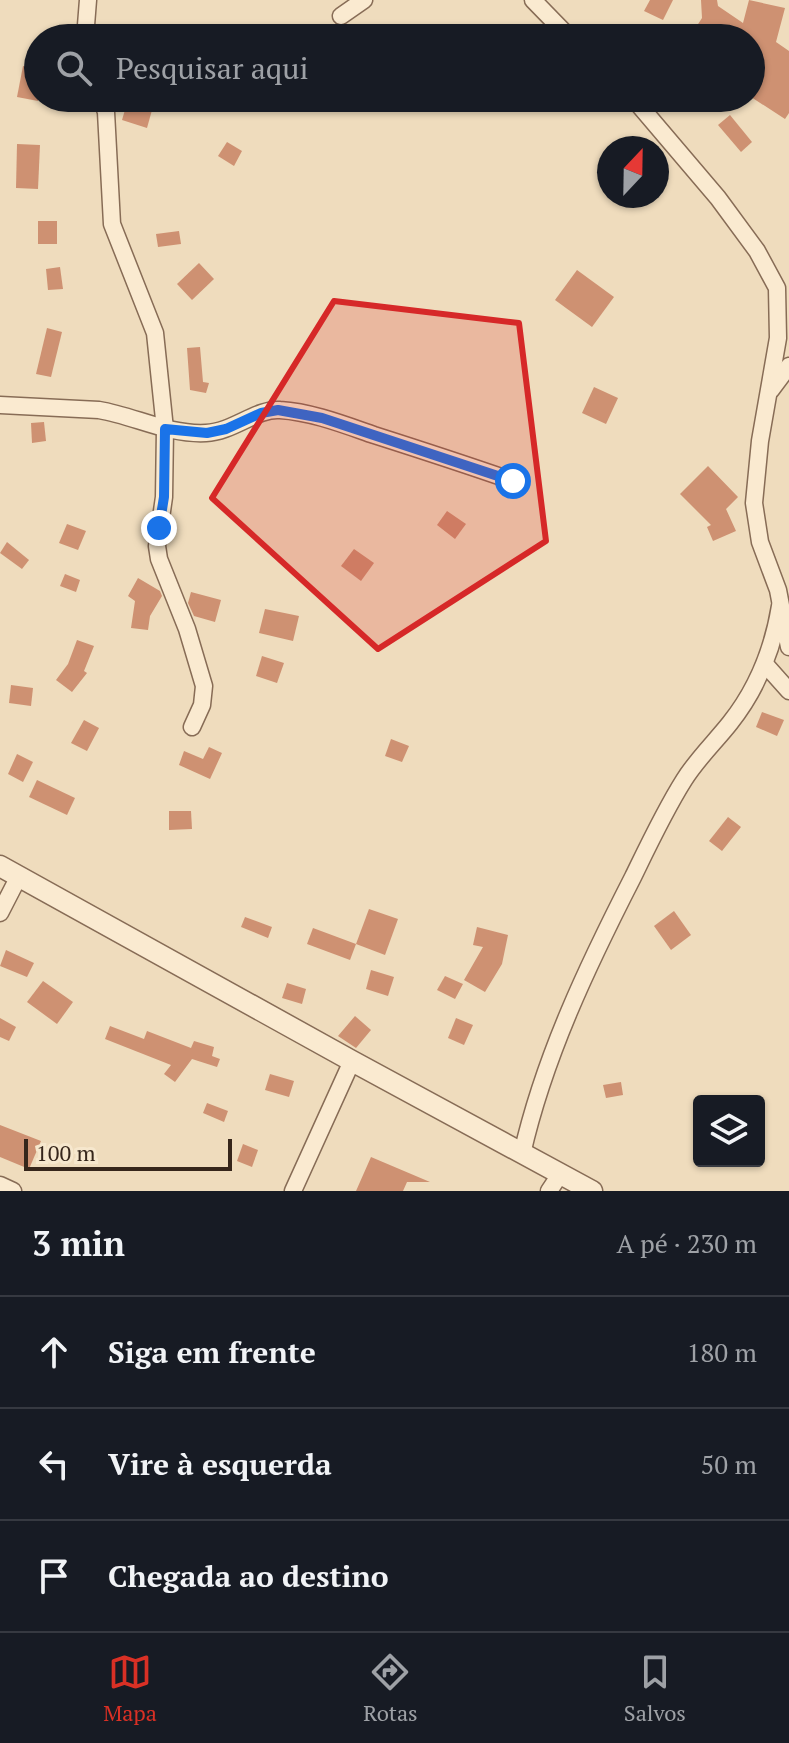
<!DOCTYPE html>
<html lang="pt">
<head>
<meta charset="utf-8">
<style>
	:root { --surface:#171b24; --page:#242831; --text:#f1f3f6; --muted:#9ea1a6; --line:#363941; --accent:#d93025 }
	body { margin:0; font-family:"PT Serif",serif; background:var(--page); color:var(--text) }
	.controls { position:absolute; right:24px; bottom:24px; display:grid; overflow:hidden; border-radius:8px; box-shadow:0 2px 6px #0004 }
	.controls button { width:72px; height:72px; display:grid; place-items:center; padding:0; border:0; border-bottom:2px solid var(--line); background:var(--surface); color:var(--text); font:40px sans-serif }
	.compass { position:absolute; left:597px; top:136px; width:72px; height:72px; border-radius:50%; background:var(--surface); box-shadow:0 2px 6px #0004; rotate:22deg }
	.scale { position:absolute; left:24px; bottom:20px; width:208px; box-sizing:border-box; padding-left:8px; border:4px solid #36261b; border-top:0; font-size:22px; line-height:28px; white-space:nowrap; color:#36261b; -webkit-text-stroke:6px #f6e7cd; paint-order:stroke }
	.stop { position:absolute; width:24px; height:24px; margin:-18px; border:6px solid #1a73e8; border-radius:50%; background:#fff }
	.stop.end { background:#1a73e8; border-color:#fff; box-shadow:0 2px 8px #0008 }
	.list { margin:0; padding:0; list-style:none }
	h2 { display:flex; justify-content:space-between; align-items:center; height:104px; margin:0; padding:0 32px; font-size:34px }
	h2 small { font-size:26px; font-weight:400; color:var(--muted) }
	.list li { display:grid; grid-template-columns:52px 1fr auto; gap:24px; align-items:center; box-sizing:border-box; height:112px; padding:0 32px; border-top:2px solid var(--line) }
	.list b { display:block; font-size:30px; white-space:nowrap }
	.list em { font-size:26px; font-style:normal; color:var(--muted) }
	.icon { flex:none; width:44px; height:44px; fill:none; stroke:currentColor; stroke-width:2; stroke-linecap:round; stroke-linejoin:round }
	.map { position:relative; flex:none; width:789px; height:1191px; overflow:hidden }
	.search { position:absolute; background:var(--surface); box-shadow:0 2px 6px #0004; left:24px; right:24px; top:24px; height:88px; display:flex; align-items:center; gap:20px; box-sizing:border-box; padding:0 28px; border-radius:44px; color:var(--muted); font-size:30px }
	.sheet { height:440px; background:var(--surface) }
	nav { display:flex; justify-content:space-around; align-items:center; box-sizing:border-box; height:112px; border-top:2px solid var(--line); background:var(--surface); font-size:22px; color:var(--muted) }
	nav a { display:grid; justify-items:center; gap:4px }
	nav .on { color:var(--accent) }
	.map>svg:first-child { display:block }
</style>
</head>
<body>
<div class="map">
<svg width="789" height="1191" viewBox="0 0 789 1191">
	<rect width="100%" height="100%" fill="#efdcbd"/>
	<g fill="#ce9172">
		<polygon points="650,0 673,0 663,20 644,11"/>
		<polygon points="701,0 717,0 718,6 743,23 749,0 785,8 776,42 789,51 789,113 785,119 751,97 751,38 689,38 702,18"/>
		<polygon points="23,66 38,69 38,101 17,97"/>
		<polygon points="127,103 152,110 147,128 122,120"/>
		<polygon points="730,115 752,142 741,152 718,125"/>
		<polygon points="227,142 242,151 234,166 218,156"/>
		<polygon points="17,144 40,145 38,189 16,188"/>
		<rect x="38" y="221" width="19" height="23"/>
		<polygon points="179,231 181,244 158,247 156,234"/>
		<polygon points="199,263 214,279 192,300 177,284"/>
		<polygon points="60,267 63,289 48,290 46,269"/>
		<polygon points="577,270 614,297 592,327 555,300"/>
		<polygon points="47,328 62,332 51,377 36,374"/>
		<polygon points="200,347 203,382 209,383 206,393 190,390 187,348"/>
		<polygon points="594,387 618,398 606,424 582,413"/>
		<polygon points="44,422 46,441 32,443 31,423"/>
		<polygon points="708,466 738,497 726,509 736,531 713,541 707,527 711,525 680,494"/>
		<polygon points="447,511 466,524 455,539 437,525"/>
		<polygon points="67,524 86,531 78,550 59,543"/>
		<polygon points="7,542 29,560 22,569 0,553"/>
		<polygon points="354,549 374,563 361,581 341,566"/>
		<polygon points="65,574 80,580 76,592 60,586"/>
		<polygon points="138,578 160,591 162,596 150,616 148,630 131,628 135,601 128,596"/>
		<polygon points="191,592 221,600 215,622 194,616 188,603"/>
		<polygon points="265,609 299,616 293,641 259,633"/>
		<polygon points="77,640 94,646 84,671 87,673 72,692 56,680 68,664"/>
		<polygon points="262,656 284,663 277,683 256,676"/>
		<polygon points="11,685 33,688 31,706 9,703"/>
		<polygon points="762,712 784,720 777,736 756,727"/>
		<polygon points="84,720 99,728 87,751 71,743"/>
		<polygon points="391,739 409,746 402,762 385,756"/>
		<polygon points="209,747 222,753 210,779 179,765 184,751 203,759"/>
		<polygon points="17,754 33,762 23,782 8,774"/>
		<polygon points="37,780 75,798 67,815 29,797"/>
		<polygon points="169,811 191,811 192,829 169,830"/>
		<polygon points="728,817 741,827 722,851 709,841"/>
		<polygon points="369,909 398,919 385,955 356,944"/>
		<polygon points="674,911 691,935 671,950 654,926"/>
		<polygon points="245,917 272,927 268,938 241,927"/>
		<polygon points="477,927 508,935 502,964 485,992 464,980 483,947 473,945"/>
		<polygon points="313,928 356,944 350,960 307,944"/>
		<polygon points="6,950 34,963 27,977 0,966"/>
		<polygon points="371,970 394,977 388,996 366,989"/>
		<polygon points="445,976 463,984 455,999 437,990"/>
		<polygon points="43,981 73,1002 57,1024 27,1002"/>
		<polygon points="287,983 306,989 302,1004 282,998"/>
		<polygon points="355,1016 371,1030 356,1048 338,1036"/>
		<polygon points="0,1018 16,1027 9,1041 0,1037"/>
		<polygon points="456,1018 473,1025 464,1045 448,1038"/>
		<polygon points="110,1026 144,1039 147,1031 191,1048 194,1041 214,1047 212,1056 220,1059 217,1067 192,1059 175,1082 164,1074 171,1065 105,1039"/>
		<polygon points="270,1074 294,1081 289,1097 265,1090"/>
		<polygon points="621,1082 623,1095 606,1098 603,1085"/>
		<polygon points="207,1103 228,1111 224,1122 203,1113"/>
		<polygon points="0,1125 41,1141 29,1169 0,1157"/>
		<polygon points="243,1144 258,1150 252,1167 237,1161"/>
		<polygon points="371,1157 430,1182 407,1182 403,1191 356,1191"/>
	</g>
	<g fill="none" stroke-linecap="round" stroke-linejoin="round">
		<defs>
			<g id="minor">
				<polyline points="533,0 570,38"/>
				<polyline points="341,16 364,0"/>
				<polyline points="85,38 88,0"/>
				<polyline points="101,98 106,112 112,224 155,333 165,429 164,497 157,546 159,559 187,629 204,686 202,705 192,727"/>
				<polyline points="633,98 718,198 757,251 777,288 778,338 760,441 754,503 760,542 778,590 789,647"/>
				<polyline points="771,390 789,366"/>
				<path d="M0,405L99,410C135,416 168,435 206,433C233,432 257,408 280,410C312,412 345,425 374,435C421,450 467,465 513,481"/>
				<polyline points="765,664 789,691"/>
				<polyline points="0,913 18,878"/>
				<path d="M522,1154C544,1057 588,965 633,877C649,844 665,810 684,780C697,759 715,742 730,723C757,689 773,649 780,606"/>
				<polyline points="0,1185 13,1191"/>
				<polyline points="293,1191 352,1061"/>
				<polyline points="549,1191 561,1173"/>
			</g>
			<polyline id="tertiary" points="0,866 352,1061 592,1191"/>
		</defs>
		<use href="#minor" stroke="#876c56" stroke-width="19"/>
		<use href="#tertiary" stroke="#876c56" stroke-width="23"/>
		<use href="#minor" stroke="#faead0" stroke-width="16"/>
		<use href="#tertiary" stroke="#faead0" stroke-width="20"/>
	</g>
	<g fill="none" stroke-linecap="round" stroke-linejoin="round">
		<polyline stroke="#1a73e8" stroke-width="10" points="159,528 164,497 165,429 207,433 226,429 261,413 278,410 322,418 513,481"/>
	</g>
	<path fill="#d62828" fill-opacity="0.2" stroke="#d62828" stroke-width="6" stroke-linejoin="round" d="M334,301L519,323L546,541L378,649L212,498Z"/>
</svg>
<div class="controls">
<button><svg class="icon" aria-label="layers" viewBox="0 0 24 24"><path d="M12 4l9 5-9 5-9-5zM3 14l9 5 9-5"/></svg></button>
</div>
<svg class="compass" viewBox="-18 -18 36 36"><path d="M0-13l5 13h-10z" fill="#e53935"/><path d="M0 13l5-13h-10z" fill="#9ea1a6"/></svg>
<div class="scale">100 m</div>
<div class="stop" style="left:513px;top:481px"></div>
<div class="stop end" style="left:159px;top:528px"></div>
<div class="search"><svg class="icon" aria-label="search" viewBox="0 0 24 24"><circle cx="10" cy="10" r="6"/><path d="M15 15l6 6"/></svg>Pesquisar aqui</div>
</div>
<section class="sheet">
<h2>3 min<small>A pé · 230 m</small></h2>
<ul class="list">
<li><svg class="icon" aria-label="ahead" viewBox="0 0 24 24"><path d="M12 20V5M6 11l6-6 6 6"/></svg><div><b>Siga em frente</b></div><em>180 m</em></li>
<li><svg class="icon" aria-label="left" viewBox="0 0 24 24"><path d="M17 20v-9H6M10 6l-5 5 5 5"/></svg><div><b>Vire à esquerda</b></div><em>50 m</em></li>
<li><svg class="icon" aria-label="arrive" viewBox="0 0 24 24"><path d="M6 21V4h12l-3 4 3 4H6"/></svg><div><b>Chegada ao destino</b></div></li>
</ul>
</section>
<nav>
<a class="on"><svg class="icon" aria-label="map" viewBox="0 0 24 24"><path d="M3 6l6-2 6 2 6-2v14l-6 2-6-2-6 2zM9 4v14M15 6v14"/></svg>Mapa</a>
<a><svg class="icon" aria-label="directions" viewBox="0 0 24 24"><path d="M12 3l9 9-9 9-9-9zM9 14v-3h6M13 9l2 2-2 2"/></svg>Rotas</a>
<a><svg class="icon" aria-label="saved" viewBox="0 0 24 24"><path d="M7 4h10v16l-5-4-5 4z"/></svg>Salvos</a>
</nav>
</body>
</html>
